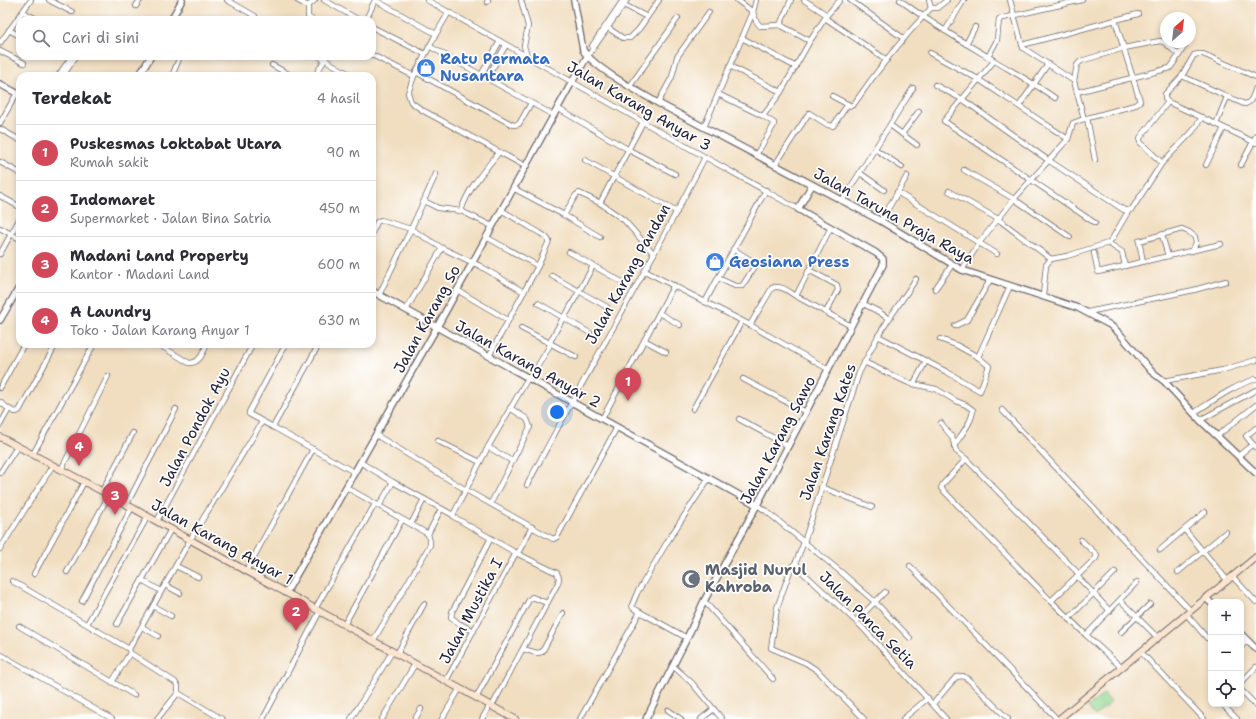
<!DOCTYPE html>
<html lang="id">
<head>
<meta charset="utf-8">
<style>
	:root { --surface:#fff; --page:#f2f2f3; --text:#2b2b33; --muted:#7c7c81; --line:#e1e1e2; --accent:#d1495b }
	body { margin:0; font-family:"Shantell Sans",sans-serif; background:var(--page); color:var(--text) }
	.controls { position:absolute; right:12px; bottom:12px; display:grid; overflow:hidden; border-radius:8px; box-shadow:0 2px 6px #0003 }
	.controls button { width:36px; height:36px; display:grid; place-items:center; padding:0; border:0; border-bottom:1px solid var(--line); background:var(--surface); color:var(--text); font:20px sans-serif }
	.compass { position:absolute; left:1160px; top:12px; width:36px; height:36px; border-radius:50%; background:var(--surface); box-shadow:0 2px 6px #0003; rotate:28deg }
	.you { position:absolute; left:557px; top:412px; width:14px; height:14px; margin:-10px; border:3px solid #fff; border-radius:50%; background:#1a73e8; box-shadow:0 0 0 6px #1a73e833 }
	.badge { display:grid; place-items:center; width:26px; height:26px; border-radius:50%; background:var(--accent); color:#fff; font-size:13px; font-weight:700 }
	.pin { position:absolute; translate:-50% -33px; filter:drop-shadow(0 1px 2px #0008) }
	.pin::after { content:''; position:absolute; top:21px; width:14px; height:12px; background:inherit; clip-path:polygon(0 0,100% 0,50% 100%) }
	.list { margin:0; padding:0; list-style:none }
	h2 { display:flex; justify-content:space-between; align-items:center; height:52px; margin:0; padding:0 16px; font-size:17px }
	h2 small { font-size:13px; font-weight:400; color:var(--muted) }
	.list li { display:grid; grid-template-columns:26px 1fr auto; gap:12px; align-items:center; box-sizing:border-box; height:56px; padding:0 16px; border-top:1px solid var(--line) }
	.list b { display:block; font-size:15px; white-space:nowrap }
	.list p { margin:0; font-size:13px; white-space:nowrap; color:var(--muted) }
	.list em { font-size:13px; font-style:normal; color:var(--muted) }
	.icon { flex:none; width:22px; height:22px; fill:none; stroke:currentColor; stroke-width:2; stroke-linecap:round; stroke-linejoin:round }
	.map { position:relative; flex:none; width:1256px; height:719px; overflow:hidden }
	.search { position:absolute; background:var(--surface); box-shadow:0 2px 6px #0003; left:16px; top:16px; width:360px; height:44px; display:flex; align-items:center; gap:10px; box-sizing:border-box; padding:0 14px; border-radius:12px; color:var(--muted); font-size:15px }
	.panel { position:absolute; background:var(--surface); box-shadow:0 2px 6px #0003; left:16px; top:72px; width:360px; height:276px; border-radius:12px }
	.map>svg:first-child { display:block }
</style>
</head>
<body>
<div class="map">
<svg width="1256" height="719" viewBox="0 0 1256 719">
	<rect width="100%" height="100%" fill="#fff"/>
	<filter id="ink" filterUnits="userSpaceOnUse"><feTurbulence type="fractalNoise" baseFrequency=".025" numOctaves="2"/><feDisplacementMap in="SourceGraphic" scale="8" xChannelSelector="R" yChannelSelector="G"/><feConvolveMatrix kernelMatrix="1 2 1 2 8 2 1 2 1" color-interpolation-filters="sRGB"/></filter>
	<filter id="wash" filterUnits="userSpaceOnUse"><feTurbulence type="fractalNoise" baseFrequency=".012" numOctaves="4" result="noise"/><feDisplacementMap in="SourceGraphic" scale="16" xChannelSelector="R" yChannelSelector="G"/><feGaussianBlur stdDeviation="0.9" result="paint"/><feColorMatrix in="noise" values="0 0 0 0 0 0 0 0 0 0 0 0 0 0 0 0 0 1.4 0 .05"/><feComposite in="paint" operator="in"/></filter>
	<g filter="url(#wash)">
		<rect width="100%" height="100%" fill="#f1dec0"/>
		<polygon fill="#92d68f" stroke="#5a7c65" points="1104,694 1111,702 1095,716 1088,707"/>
	</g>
	<g filter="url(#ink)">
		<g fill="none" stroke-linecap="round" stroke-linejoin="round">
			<defs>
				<g id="minor">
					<polyline points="49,0 72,12"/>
					<polyline points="227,0 255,16"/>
					<polyline points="297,0 308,6 308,17 313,20"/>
					<polyline points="324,0 359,20"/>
					<polyline points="375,0 436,34"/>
					<polyline points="427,0 705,157 798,209"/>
					<polyline points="521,0 528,26 524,46 527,56"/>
					<polyline points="737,0 753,12 756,0"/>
					<polyline points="804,0 827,15"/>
					<polyline points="850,0 903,38"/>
					<path d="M900,0C930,23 963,42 995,61C1015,73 1035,84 1055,98"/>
					<polyline points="929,0 931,8"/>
					<polyline points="1010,0 1023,48 1074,81 1084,119"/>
					<polyline points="487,2 488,0"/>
					<polyline points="624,5 647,17"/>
					<polyline points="136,6 140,0"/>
					<polyline points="308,6 315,0"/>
					<polyline points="931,8 937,8 947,0"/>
					<polyline points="23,12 38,20"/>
					<polyline points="753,12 756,21 760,26 780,25 810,41 827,15 840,0"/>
					<polyline points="825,18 887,60"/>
					<polyline points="366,20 375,0"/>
					<polyline points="780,25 791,0"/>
					<polyline points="372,27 425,54"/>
					<polyline points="608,28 623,38 630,38 639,29 659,0"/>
					<polyline points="9,30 20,36"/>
					<polyline points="945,31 964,0"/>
					<polyline points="742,38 796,67"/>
					<polyline points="0,43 31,0"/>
					<polyline points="966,44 975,27"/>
					<polyline points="1022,45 1138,14"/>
					<polyline points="429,46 553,115"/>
					<polyline points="592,46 623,0"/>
					<polyline points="0,51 24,63"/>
					<polyline points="930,53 978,79 1068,139"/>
					<polyline points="372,55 414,76 436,34 449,12"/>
					<polyline points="1179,55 1187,42"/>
					<polyline points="318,56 353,76"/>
					<polyline points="587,57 590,53 627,0"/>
					<polyline points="988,57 997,40 999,19 1082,0"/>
					<polyline points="994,61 944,121 1095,223"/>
					<polyline points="272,65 292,76"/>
					<polyline points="730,66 781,92"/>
					<polyline points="416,72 513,125 519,124 531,103"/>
					<polyline points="481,75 500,41"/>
					<polyline points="58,76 72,56"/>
					<polyline points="63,76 76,56"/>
					<polyline points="172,76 179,59"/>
					<polyline points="315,76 327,56"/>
					<polyline points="414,76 408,93 411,102 422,110 525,166"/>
					<path d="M1182,76L1244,104C1252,103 1253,95 1256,88"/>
					<polyline points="487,78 506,45"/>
					<polyline points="1074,81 1077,65 1081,61 1124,48 1160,41 1164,42 1179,55 1173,64 1170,68 1077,92"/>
					<polyline points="935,85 962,99 1048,160 1124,210 1129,210"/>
					<polyline points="630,86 678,18"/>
					<polyline points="718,94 763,116"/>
					<path d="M832,96L851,106L854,104C877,70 903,38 931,8"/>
					<polyline points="1227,97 1216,124 1256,143"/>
					<polyline points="658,103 672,77 677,57 709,12"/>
					<polyline points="1019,106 1048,64"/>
					<polyline points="557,108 629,150 675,174"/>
					<polyline points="1087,118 1095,160"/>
					<polyline points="0,123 17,93"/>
					<polyline points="1216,124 1168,102 1165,99 1165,94 1182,76 1194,55 1198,54 1203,54 1256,77"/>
					<polyline points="890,125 917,145"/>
					<polyline points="704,127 753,12"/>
					<polyline points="0,129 20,140"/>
					<polyline points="902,134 919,111"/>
					<polyline points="875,149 902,167"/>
					<polyline points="756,155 774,125 774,123 763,116 781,92 810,41"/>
					<polyline points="585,160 677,212"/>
					<polyline points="0,162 20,173"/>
					<polyline points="1162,163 1140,142 1140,138 1168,102"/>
					<polyline points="775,165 809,113 828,125 833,126 848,104"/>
					<polyline points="1206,165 1224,128"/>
					<polyline points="1241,165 1256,136"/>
					<polyline points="964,170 1014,199 1070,237"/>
					<polyline points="860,173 884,190"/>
					<polyline points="513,188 564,215"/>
					<polyline points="949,191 998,219 1051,259"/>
					<polyline points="897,192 997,254"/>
					<polyline points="0,196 20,207"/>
					<polyline points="424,201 438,208 461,211"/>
					<polyline points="842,201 913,88"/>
					<polyline points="600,203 624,220 654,254"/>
					<polyline points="881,221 907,176"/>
					<path d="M492,226L461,211C468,188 485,170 499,152"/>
					<polyline points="0,228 20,239"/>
					<polyline points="372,233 377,222 381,220 411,229 442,248 480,266 524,292"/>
					<polyline points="1162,235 1168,256"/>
					<polyline points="486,237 538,266"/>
					<polyline points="600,237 564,215 576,195 579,193 600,203 643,122"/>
					<polyline points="1108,243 1122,252 1125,266"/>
					<polyline points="569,252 622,282"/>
					<polyline points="1094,253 1098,272 1221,244"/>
					<polyline points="0,254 20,218"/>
					<polyline points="1143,262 1139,241 1182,229 1189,232 1195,237 1196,243 1192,251"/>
					<polyline points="809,270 835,284 837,285 838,290 826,312"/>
					<polyline points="962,270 979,243 1014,199 1068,139 1073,123 1084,119 1135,105 1140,101 1115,20"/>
					<path d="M645,271L750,325L772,288C780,284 789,292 796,296L831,227"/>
					<polyline points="552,276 607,307"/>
					<polyline points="718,278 735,286 742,286 756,265 754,262 733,249"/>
					<polyline points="935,289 952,265"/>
					<polyline points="457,290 508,320"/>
					<polyline points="379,295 411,229 436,174"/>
					<polyline points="796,296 851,326"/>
					<polyline points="1043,296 1046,265 1051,259 1067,256 1108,243 1112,239 1129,210 1132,209 1162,163 1193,131 1202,117"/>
					<polyline points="705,302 766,190"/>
					<polyline points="538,303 590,333"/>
					<polyline points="862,303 879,312 889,319 878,336 859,373 804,542 796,562 791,568 777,608 771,648 806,663 818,671 864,719"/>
					<polyline points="406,310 442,248"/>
					<polyline points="1088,312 1194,290 1226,281"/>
					<polyline points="659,313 680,325"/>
					<polyline points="889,319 916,279"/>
					<polyline points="750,325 828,369"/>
					<polyline points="955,326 967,320 990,280"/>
					<polyline points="521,328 576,357"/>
					<polyline points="878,336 947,372 980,391 989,366 978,357 1010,286"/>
					<polyline points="940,339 956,345 978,357"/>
					<polyline points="644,340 666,352"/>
					<path d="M158,344L189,363C200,363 203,353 207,344"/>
					<polyline points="286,344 249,412 249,414 273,427 319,344"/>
					<polyline points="489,356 538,266 549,241 546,237 540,233 501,210"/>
					<path d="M864,362L909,383L936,389L956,401L966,405L973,410C972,423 960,436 954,446"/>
					<polyline points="530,379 549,347 551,340 564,316 567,313 593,266"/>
					<polyline points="743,379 806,412"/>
					<polyline points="1164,381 1223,370 1256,360"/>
					<polyline points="914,383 926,361"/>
					<polyline points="0,388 24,344"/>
					<polyline points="0,402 9,409 0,425"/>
					<polyline points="9,409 15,412 19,411 56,344"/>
					<polyline points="693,409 742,321"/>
					<polyline points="1002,410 1191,611"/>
					<path d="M1194,413C1214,400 1233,386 1256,379"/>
					<polyline points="602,419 674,285"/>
					<polyline points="739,419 788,446"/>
					<polyline points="1200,420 1256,390"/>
					<polyline points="941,423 952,437 956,451 966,459 1079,574"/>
					<polyline points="273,427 354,472"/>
					<polyline points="1256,428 1246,436 1255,447 1256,446"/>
					<polyline points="376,435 466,490 553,539 557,537 617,427"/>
					<polyline points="1217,436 1256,405"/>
					<polyline points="438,441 480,462"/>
					<polyline points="488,447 512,461"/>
					<polyline points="33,454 94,344"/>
					<polyline points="1238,456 1253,444"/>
					<polyline points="966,459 943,484 941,488 1051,601"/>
					<polyline points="360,462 393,482 379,506"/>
					<polyline points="61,470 108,376"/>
					<polyline points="0,473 17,447"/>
					<polyline points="393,482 453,515 454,517 516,553 557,573 559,578 558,583 492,706"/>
					<path d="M527,485C585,375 649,268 705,157"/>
					<polyline points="346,487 428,534"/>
					<polyline points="821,487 872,507"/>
					<polyline points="102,491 133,433"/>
					<polyline points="491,503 530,427 527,419 510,408"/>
					<polyline points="127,504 176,409"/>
					<polyline points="757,505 766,511 841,572 875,602 910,638"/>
					<polyline points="453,515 488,447 528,378"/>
					<polyline points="157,521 253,344"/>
					<polyline points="411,524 424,499"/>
					<polyline points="1185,530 1228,581"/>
					<polyline points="1081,540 1097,555 1096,558 1051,601 1086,635 1122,668"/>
					<polyline points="0,549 53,465"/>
					<polyline points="1160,550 1205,512"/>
					<polyline points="518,553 532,527"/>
					<polyline points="796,562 799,569 861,626 946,719"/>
					<polyline points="176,566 198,577"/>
					<polyline points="910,566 1057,719"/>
					<polyline points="246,571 313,449"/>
					<polyline points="67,572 109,495"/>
					<polyline points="1178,572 1226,532"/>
					<polyline points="34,574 84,482"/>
					<polyline points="1077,576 1110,611"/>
					<polyline points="1232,576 1256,602"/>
					<polyline points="142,580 161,591"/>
					<polyline points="12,581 129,649 130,653 175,682 178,686 178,693 157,719"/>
					<polyline points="165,585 180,593"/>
					<polyline points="1120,600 1158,638"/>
					<polyline points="82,601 132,507"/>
					<polyline points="704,601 773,679"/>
					<polyline points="153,606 171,616"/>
					<polyline points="315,609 375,504"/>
					<polyline points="1187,615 1207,638 1211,635"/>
					<polyline points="1069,618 1115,572"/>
					<polyline points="856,621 885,592"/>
					<polyline points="87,624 148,516"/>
					<polyline points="117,624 171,529"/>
					<polyline points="344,625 402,520"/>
					<polyline points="19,626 134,695"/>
					<polyline points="142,627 158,636"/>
					<polyline points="474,631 458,623 451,617 452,612 491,538"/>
					<polyline points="1121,632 1150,604"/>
					<polyline points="1086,635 1137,582"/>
					<polyline points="687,638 640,612 633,608 632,605 637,593 669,539 709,478"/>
					<polyline points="373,641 430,545 430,542 428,534 441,509"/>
					<polyline points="1241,647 1247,640"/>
					<polyline points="129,649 190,540 262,422"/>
					<polyline points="523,649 537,653 542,652 563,613"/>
					<polyline points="1141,652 1204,719"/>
					<polyline points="0,654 112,719"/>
					<polyline points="397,654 424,604"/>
					<polyline points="673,666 692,683 722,719"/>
					<polyline points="446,681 516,553"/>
					<polyline points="112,682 130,653"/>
					<polyline points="1241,683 1256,667"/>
					<polyline points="1241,690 1256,705"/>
					<polyline points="178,693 222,719"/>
					<polyline points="476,698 529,600 532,597 547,603"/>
					<polyline points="933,704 956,677 963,676 969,680 1008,719"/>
					<polyline points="1222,704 1237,719"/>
					<polyline points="668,710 681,719"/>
					<polyline points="263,719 320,611"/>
					<polyline points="351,719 392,652"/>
					<polyline points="382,719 415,664"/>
					<polyline points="415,719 421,709"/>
					<polyline points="442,719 460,688"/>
					<polyline points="482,719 490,705"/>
					<polyline points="580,719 640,612"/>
					<polyline points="701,719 714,709"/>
					<polyline points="903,719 928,698"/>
				</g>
				<g id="tertiary">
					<path d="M574,0L583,50C594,68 639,92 658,103L881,221L962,270L1078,308L1110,325L1120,334L1151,371L1164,381L1200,420L1256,473"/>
					<polyline points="171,20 182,0"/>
					<polyline points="139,76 151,56"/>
					<polyline points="0,84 20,95"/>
					<polyline points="372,291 757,505"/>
					<polyline points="0,320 20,286"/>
					<polyline points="286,593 437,327 572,82 587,57"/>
					<polyline points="1206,598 1211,603"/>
					<polyline points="1241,634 1256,649"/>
					<polyline points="646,719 687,638 704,601 757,505 883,265 883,259 876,253 798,209 812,185"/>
				</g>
				<g id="secondary">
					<polyline points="0,437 109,495 515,719"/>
					<polyline points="1059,719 1256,557"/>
				</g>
			</defs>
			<use href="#minor" stroke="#6a646a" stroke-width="6"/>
			<use href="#tertiary" stroke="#6a646a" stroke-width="8"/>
			<use href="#secondary" stroke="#6a646a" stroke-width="8"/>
			<use href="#minor" stroke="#fff" stroke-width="4.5"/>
			<use href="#tertiary" stroke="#fff" stroke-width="5.5"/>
			<use href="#secondary" stroke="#fbe5cf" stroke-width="6"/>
		</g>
	</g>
	<defs>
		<symbol id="shop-disc" viewBox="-11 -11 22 22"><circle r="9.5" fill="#3f7fe0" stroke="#fff"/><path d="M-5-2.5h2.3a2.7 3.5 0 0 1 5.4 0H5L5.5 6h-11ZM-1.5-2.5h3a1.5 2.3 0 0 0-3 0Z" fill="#fff"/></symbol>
		<symbol id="mosque-disc" viewBox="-11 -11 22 22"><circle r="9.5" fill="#6b7280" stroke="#fff"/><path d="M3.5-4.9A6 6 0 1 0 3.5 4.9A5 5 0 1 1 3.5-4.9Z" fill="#fff"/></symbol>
	</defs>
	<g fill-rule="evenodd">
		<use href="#shop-disc" x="415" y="57" width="22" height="22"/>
		<use href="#shop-disc" x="704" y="251" width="22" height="22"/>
		<use href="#mosque-disc" x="680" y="568" width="22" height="22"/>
	</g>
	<g text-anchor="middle" stroke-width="3.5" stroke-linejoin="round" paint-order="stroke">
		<g font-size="15" font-weight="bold" fill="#366cbe" stroke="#fff" text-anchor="start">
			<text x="440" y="64">Ratu Permata<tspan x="440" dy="17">Nusantara</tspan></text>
			<text x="729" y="267">Geosiana Press</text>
		</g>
		<g font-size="15" fill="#22223b" stroke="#fff">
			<text transform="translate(639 106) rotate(30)" y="5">Jalan Karang Anyar 3</text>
			<text transform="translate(894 216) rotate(29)" y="5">Jalan Taruna Praja Raya</text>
			<text transform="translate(628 274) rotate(-61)" y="5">Jalan Karang Pandan</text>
			<text transform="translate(427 319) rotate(-61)" y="5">Jalan Karang So</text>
			<text transform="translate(528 364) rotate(29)" y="5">Jalan Karang Anyar 2</text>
			<text transform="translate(195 427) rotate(-62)" y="5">Jalan Pondok Ayu</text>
			<text transform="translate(828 432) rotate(-71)" y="5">Jalan Karang Kates</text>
			<text transform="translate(778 440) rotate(-62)" y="5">Jalan Karang Sawo</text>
			<text transform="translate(222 542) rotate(29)" y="5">Jalan Karang Anyar 1</text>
			<text transform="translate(471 611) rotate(-62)" y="5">Jalan Mustika I</text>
			<text transform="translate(868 620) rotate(45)" y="5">Jalan Panca Setia</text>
		</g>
		<g font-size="15" font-weight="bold" fill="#5b616d" stroke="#fff" text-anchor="start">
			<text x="705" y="575">Masjid Nurul<tspan x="705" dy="17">Kahroba</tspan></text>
		</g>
	</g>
</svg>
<div class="controls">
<button>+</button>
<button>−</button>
<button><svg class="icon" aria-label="locate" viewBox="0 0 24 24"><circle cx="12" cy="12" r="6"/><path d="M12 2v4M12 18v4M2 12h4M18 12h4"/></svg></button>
</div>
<svg class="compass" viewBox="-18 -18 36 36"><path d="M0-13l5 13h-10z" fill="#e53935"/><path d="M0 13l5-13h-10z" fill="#7c7c81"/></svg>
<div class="you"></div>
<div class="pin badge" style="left:628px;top:401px">1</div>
<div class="pin badge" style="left:296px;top:631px">2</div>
<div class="pin badge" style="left:115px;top:515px">3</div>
<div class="pin badge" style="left:79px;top:466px">4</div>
<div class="search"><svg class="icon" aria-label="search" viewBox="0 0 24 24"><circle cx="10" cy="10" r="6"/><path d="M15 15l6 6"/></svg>Cari di sini</div>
<section class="panel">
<h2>Terdekat<small>4 hasil</small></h2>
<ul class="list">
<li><span class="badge">1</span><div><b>Puskesmas Loktabat Utara</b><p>Rumah sakit</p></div><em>90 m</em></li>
<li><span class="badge">2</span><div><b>Indomaret</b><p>Supermarket · Jalan Bina Satria</p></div><em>450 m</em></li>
<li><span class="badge">3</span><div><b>Madani Land Property</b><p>Kantor · Madani Land</p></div><em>600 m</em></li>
<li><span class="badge">4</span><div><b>A Laundry</b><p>Toko · Jalan Karang Anyar 1</p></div><em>630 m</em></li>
</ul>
</section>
</div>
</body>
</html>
